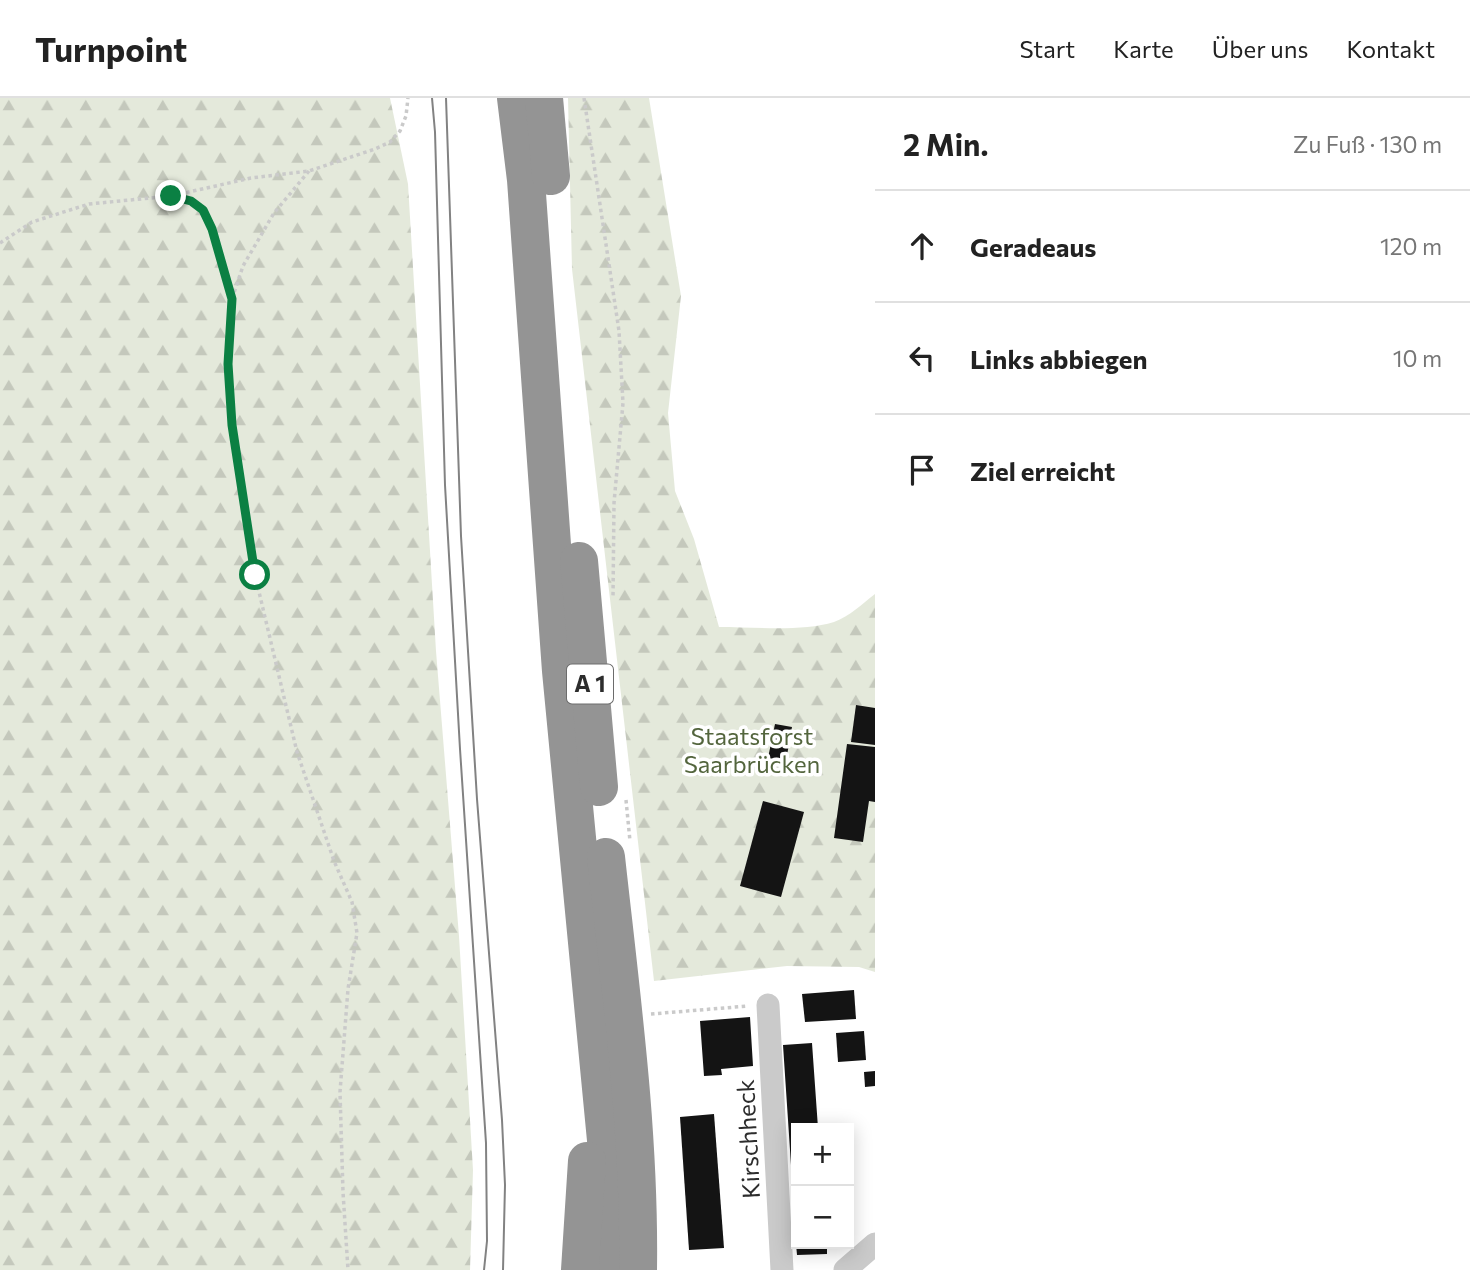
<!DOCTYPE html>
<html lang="de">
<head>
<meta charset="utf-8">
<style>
	:root { --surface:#fff; --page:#f6f6f6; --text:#222; --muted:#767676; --line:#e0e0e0 }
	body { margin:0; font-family:Commissioner,sans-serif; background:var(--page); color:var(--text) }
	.controls { position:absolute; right:21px; bottom:21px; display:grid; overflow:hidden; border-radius:0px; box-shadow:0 4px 18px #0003 }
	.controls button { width:63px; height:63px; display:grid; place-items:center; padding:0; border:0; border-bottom:2px solid var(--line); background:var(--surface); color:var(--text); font:35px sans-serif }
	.stop { position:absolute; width:21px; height:21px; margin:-16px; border:5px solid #0b8043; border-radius:50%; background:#fff }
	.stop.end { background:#0b8043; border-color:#fff; box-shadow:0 2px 7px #0008 }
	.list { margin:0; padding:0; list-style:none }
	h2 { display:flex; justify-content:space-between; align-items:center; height:91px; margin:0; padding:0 28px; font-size:30px }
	h2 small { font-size:23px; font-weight:400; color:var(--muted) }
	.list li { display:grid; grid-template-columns:46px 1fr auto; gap:21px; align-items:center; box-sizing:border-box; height:112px; padding:0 28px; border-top:2px solid var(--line) }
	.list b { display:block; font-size:26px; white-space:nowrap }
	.list em { font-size:23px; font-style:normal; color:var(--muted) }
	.icon { flex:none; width:38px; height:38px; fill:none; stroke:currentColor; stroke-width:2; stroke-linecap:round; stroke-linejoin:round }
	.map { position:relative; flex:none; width:875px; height:1172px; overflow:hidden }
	header { display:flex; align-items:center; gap:42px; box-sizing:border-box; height:98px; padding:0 35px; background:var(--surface); border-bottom:2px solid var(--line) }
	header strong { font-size:33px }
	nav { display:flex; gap:38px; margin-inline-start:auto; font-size:24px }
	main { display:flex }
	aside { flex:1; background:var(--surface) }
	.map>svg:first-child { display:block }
</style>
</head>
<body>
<header>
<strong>Turnpoint</strong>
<nav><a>Start</a><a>Karte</a><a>Über uns</a><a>Kontakt</a></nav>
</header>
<main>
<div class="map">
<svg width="875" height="1172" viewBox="0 0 875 1172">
	<defs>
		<pattern id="forest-firs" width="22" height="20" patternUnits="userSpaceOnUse" patternTransform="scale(1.75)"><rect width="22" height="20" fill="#e4e9db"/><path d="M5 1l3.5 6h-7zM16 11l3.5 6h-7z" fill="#c4c8bc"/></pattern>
	</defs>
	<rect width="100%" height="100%" fill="#fff"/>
	<g fill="url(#forest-firs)">
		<polygon points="0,0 390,0 408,86 436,553 459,838 473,1072 470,1172 0,1172"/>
		<path d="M568,0H649L681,198L668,315L675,393L694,441L719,529C754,529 802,534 834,524C850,518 862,506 875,496V874L859,869L787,868L654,883L572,171Z"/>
	</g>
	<g fill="#141414">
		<polygon points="856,607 875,610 875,647 851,644"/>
		<polygon points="775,626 792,629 786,663 768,660"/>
		<polygon points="847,646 875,649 875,704 869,703 863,744 834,740"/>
		<polygon points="763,703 804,714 781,799 740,788"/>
		<polygon points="854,892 856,921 805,924 802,896"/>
		<polygon points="750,919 753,968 721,971 722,977 704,978 700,923"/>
		<polygon points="864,933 866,962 838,964 836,935"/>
		<polygon points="812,945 818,1030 796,1030 796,1066 791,1067 783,947"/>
		<polygon points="875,973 875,988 865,989 864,974"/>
		<polygon points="714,1016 724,1150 689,1152 680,1019"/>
		<polygon points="796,1146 827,1146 827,1156 797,1157"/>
	</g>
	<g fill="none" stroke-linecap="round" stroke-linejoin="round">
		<g stroke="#cacaca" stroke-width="3.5" stroke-dasharray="3.5 3.5" stroke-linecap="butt">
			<polyline points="584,0 619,233 623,305 614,405 613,499"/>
			<polyline points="309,73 274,115 243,168 232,201 228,266 232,327 255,477 297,654 334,763 352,804 357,835 348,891 340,994 343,1094 348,1172"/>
			<path d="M173,98C184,101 196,103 203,112C216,130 225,177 231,199"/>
			<polyline points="0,145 32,124 89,106 171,98 251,80 309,73 375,51 390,44 400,33 406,18 408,0"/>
			<polyline points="626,702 630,743"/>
			<polyline points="651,916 748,908"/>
		</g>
		<g stroke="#cacaca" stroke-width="23">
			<polyline points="768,907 782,1172"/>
			<polyline points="845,1172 875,1146"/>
		</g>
		<g stroke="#949494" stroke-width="38">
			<polyline points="516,0 526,82 561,573 608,1063 611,1115 611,1172"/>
			<polyline points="544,0 551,78"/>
			<polyline points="579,463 599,689"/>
			<path d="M606,759C621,896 640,1034 638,1172"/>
			<polyline points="580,1172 587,1063"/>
		</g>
		<g stroke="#828282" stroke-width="2">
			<polyline points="432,0 435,34 445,387 460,651 486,1045 487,1143 484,1172"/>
			<polyline points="446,0 461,438 477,701 502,1022 505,1087 503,1172"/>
		</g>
	</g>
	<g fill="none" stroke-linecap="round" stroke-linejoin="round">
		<polyline stroke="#0b8043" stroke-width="9" points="171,98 191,103 203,112 212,131 232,201 228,266 232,327 255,477"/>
	</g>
	<g text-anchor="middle" stroke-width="7" stroke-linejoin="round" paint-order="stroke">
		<rect fill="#fff" stroke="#6c6c6c" stroke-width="2" x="567" y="566.5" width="46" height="39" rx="5"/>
		<g font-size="23" font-weight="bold" fill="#2d2d2d">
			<text x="590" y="594">A 1</text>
		</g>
		<g font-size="24" fill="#53653d" stroke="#fff">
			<text x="752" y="647">Staatsforst<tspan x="752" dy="28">Saarbrücken</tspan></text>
		</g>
		<g font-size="24" fill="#2d2d2d" stroke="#fff">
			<text transform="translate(749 1041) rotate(-93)" y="8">Kirschheck</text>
		</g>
	</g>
</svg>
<div class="controls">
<button>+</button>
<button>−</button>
</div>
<div class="stop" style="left:255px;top:477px"></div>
<div class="stop end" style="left:171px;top:98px"></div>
</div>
<aside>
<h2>2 Min.<small>Zu Fuß · 130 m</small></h2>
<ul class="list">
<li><svg class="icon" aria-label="ahead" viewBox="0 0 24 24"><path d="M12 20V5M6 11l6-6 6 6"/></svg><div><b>Geradeaus</b></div><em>120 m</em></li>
<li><svg class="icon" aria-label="left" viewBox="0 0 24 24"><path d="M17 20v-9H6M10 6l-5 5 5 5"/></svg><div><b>Links abbiegen</b></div><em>10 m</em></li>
<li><svg class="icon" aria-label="arrive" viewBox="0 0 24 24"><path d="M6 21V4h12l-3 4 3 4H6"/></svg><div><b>Ziel erreicht</b></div></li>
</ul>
</aside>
</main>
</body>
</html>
